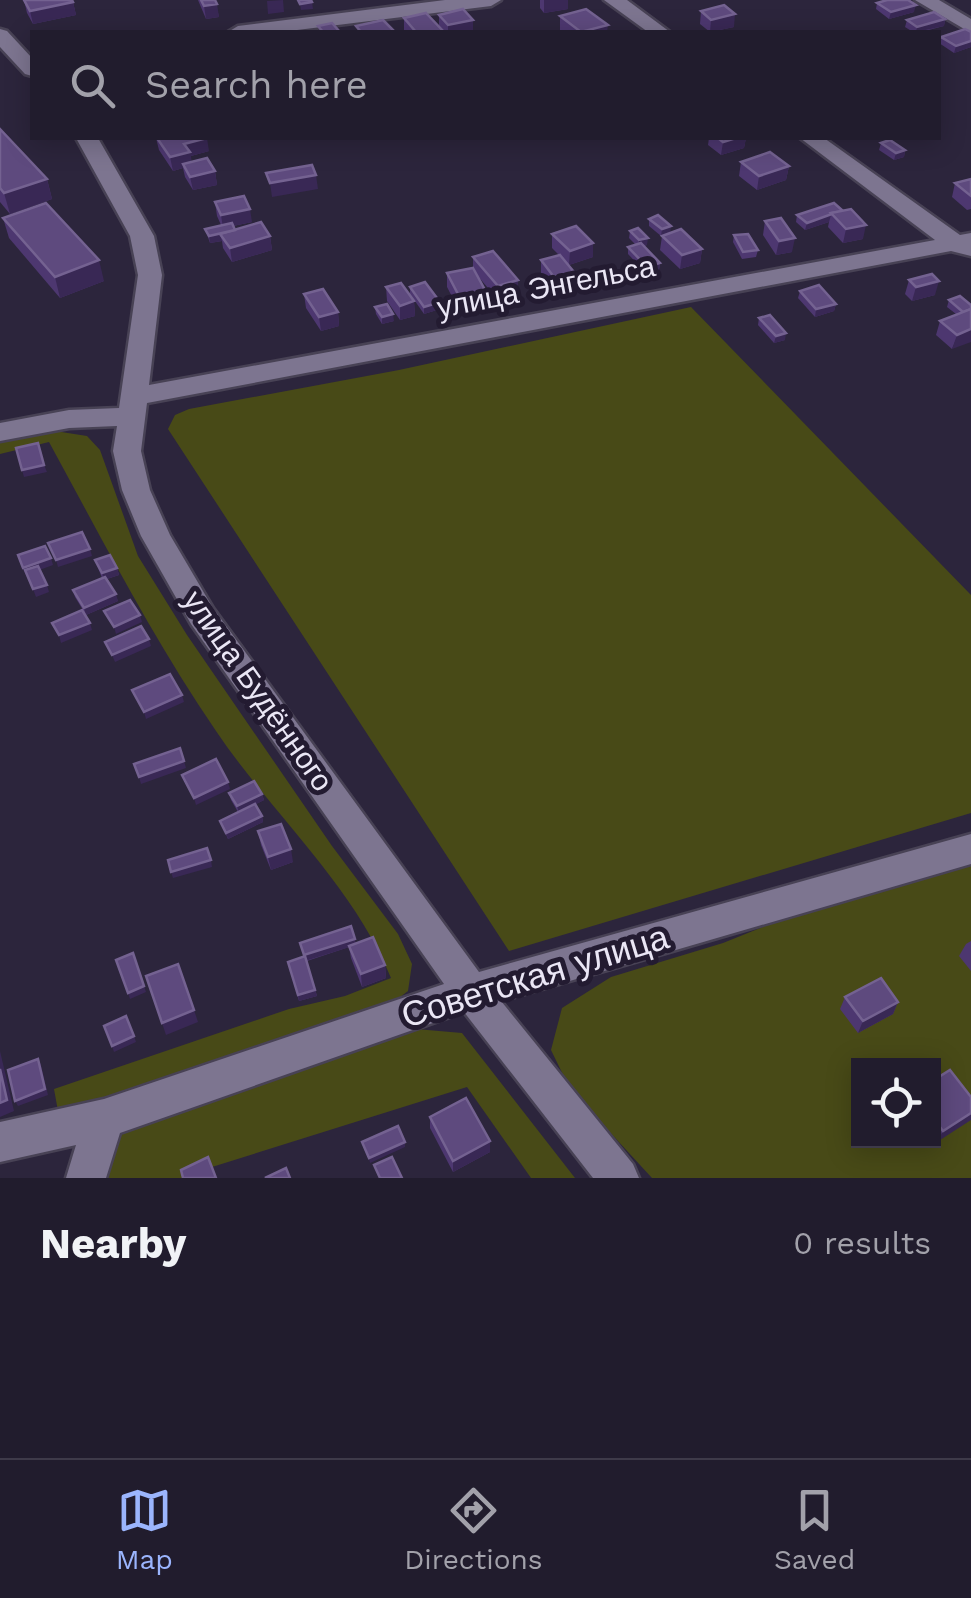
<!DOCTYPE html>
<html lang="en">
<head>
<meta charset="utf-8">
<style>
	:root { --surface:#211c2d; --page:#2d2939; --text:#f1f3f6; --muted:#a2a1aa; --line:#3e3a49; --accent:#9bb5fd }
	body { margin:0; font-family:"Work Sans",sans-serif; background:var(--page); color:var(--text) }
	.controls { position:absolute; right:30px; bottom:30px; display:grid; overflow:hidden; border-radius:0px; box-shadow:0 5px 25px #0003 }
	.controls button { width:90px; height:90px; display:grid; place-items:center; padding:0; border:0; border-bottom:2px solid var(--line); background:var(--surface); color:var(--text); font:50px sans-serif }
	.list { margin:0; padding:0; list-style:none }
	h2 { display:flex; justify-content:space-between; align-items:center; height:130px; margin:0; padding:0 40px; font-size:42px }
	h2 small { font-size:32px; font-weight:400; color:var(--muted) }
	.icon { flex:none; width:55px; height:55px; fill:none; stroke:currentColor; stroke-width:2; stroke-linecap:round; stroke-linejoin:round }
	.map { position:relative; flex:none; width:971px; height:1178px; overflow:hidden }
	.search { position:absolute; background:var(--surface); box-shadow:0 5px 25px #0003; left:30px; right:30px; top:30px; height:110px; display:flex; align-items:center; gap:25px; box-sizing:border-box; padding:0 35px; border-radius:0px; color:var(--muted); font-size:38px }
	.sheet { height:280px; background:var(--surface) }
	nav { display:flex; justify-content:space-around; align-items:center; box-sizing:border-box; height:140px; border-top:2px solid var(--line); background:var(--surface); font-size:28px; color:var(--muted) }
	nav a { display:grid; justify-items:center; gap:5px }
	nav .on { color:var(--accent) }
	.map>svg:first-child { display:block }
</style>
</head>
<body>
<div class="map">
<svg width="971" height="1178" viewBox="0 0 971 1178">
	<rect width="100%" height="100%" fill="#2c253c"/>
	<g fill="#484a17" fill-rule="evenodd">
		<polygon points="691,307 971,595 971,813 509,951 168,429 175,415 189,409 399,370"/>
		<path d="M42,429L87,436L100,450L138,556L187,635L332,846L398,934L412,964L408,991L382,1011L147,1096L58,1111L54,1089L289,1009L345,996L391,978C353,885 272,814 216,731C153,639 102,539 49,442L0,454V438Z"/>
		<path d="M971,863V1178H652L570,1089L551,1050L562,1008L611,977L723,943L830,900ZM858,1066H934V1140H858Z"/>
		<polygon points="416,1029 462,1033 575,1178 531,1178 467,1087 212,1167 190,1178 95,1178 104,1141 364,1042"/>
	</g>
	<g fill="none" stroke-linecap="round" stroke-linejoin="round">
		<defs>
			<g id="minor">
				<polygon points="445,0 501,0 491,6 281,32 228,32 238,26"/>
				<polygon points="604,0 627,0 670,32 648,32"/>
				<polygon points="915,0 939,0 971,19 971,33"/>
				<polygon points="0,29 7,31 32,58 32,76 25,74 0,47"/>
				<polygon points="76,138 98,138 154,236 162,275 149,385 935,240 800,138 824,138 960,235 971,233 971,256 951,251 147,403 141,451 150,490 170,535 213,608 479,972 971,834 971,864 501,1001 633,1164 639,1178 593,1178 464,1012 120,1133 106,1178 66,1178 76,1145 0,1162 0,1122 104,1099 444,984 191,624 141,536 122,490 113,451 117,426 69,428 0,441 0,423 69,410 119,408 138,275 130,236"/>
			</g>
		</defs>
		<use href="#minor" stroke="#484255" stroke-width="5"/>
		<use href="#minor" fill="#7d7590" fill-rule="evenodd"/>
	</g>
	<g fill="#4d3770">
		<polygon points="24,0 73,2 76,15 33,24 27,13"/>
		<polygon points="198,0 215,0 219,17 206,19"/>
		<polygon points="540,0 568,0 568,9 544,13 540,8"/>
		<polygon points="877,3 914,12 889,19 876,9"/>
		<polygon points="701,11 734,27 710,32 700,24"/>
		<polygon points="439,15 473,20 473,32 404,31 404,18 439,27"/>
		<polygon points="560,16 607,32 563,32 560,30"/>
		<polygon points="945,19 944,26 921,32 913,32 905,27 907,20"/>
		<polygon points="971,32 971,47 954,53 939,43 941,37"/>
		<polygon points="0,129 47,179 52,199 10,214 0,202"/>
		<polygon points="156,138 209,151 191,156 191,162 215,171 217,185 193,190 185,177 183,168 173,171 159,150"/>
		<polygon points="709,138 746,138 744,148 721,155 708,145"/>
		<polygon points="881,143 905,150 904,157 894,160 879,150"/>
		<polygon points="741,162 789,166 786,180 757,190 739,176"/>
		<polygon points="971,179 971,209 967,210 952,197 955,183"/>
		<polygon points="215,202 252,222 233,226 235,230 270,236 272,250 232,262 223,248 222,241 210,243 205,229 221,225 217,216"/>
		<polygon points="834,203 863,239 843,243 828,227 829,222 805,230 796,222 797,215"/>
		<polygon points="3,218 104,281 60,298 9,238"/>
		<polygon points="649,219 670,233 661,236 649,226"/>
		<polygon points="765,221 792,252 776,255 763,235"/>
		<polygon points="630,231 647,245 644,246 660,263 659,270 647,274 628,254 628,247 636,245 629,238"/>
		<polygon points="552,234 593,257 569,265 573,286 553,291 541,274 541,260 559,255 552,248"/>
		<polygon points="734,235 758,250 756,257 742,259 733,242"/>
		<polygon points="662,236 702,249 700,263 680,269 660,250"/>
		<polygon points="473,257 518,294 498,300 477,275 485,304 459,310 447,287 447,273 473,268"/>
		<polygon points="909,280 935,295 912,301 905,294"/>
		<polygon points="386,287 414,301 415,316 400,320 387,301"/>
		<polygon points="410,287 440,309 424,314 410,294"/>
		<polygon points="800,291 836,304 834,311 815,317 798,298"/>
		<polygon points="304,294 338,312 339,326 321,331 306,308"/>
		<polygon points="949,300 971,305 952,349 936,335 940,321 956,314 947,307"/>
		<polygon points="375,307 394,321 382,324 376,314"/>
		<polygon points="759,318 785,340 774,343 758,325"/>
		<polygon points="95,560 117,568 119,575 107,579 118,601 86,615 75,597 73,590 102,578"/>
		<polygon points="229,793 262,794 264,800 256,804 262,816 263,822 228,839 220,821 238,812 231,800"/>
		<polygon points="258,831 293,862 271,870 261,845"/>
		<polygon points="971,941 971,971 959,956 966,944"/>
		<polygon points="300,943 356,943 385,965 386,978 362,987 351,958 349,947 307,961 317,996 299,1001 288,962 304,957"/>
		<polygon points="845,997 898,1002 893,1014 858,1033 840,1009"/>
		<polygon points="934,1080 971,1097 937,1142 934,1138"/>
		<polygon points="430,1117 490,1141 490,1152 453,1172 430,1128"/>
	</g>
	<g fill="#392855">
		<polygon points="283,0 284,12 268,14 267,1"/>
		<polygon points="544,0 568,0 568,9 544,13"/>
		<polygon points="73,2 76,15 33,24 30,11"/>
		<polygon points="312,2 313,9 301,10 300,4"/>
		<polygon points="217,4 219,17 206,19 204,6"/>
		<polygon points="916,5 914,12 889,19 891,12"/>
		<polygon points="735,14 734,27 710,32 711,20"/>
		<polygon points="945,19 944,26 916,32 917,27"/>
		<polygon points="473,20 473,32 448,32 448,25"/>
		<polygon points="608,25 607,32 582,32"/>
		<polygon points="971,41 971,47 954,53 956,46"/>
		<polygon points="207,138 209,151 191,156 192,166 183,164 183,168 173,171 170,157 184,144"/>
		<polygon points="736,138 746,138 744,148 721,155 723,142"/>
		<polygon points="905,150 904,157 894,160 896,153"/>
		<polygon points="789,166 786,180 757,190 759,176"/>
		<polygon points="215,171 217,185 193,190 190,177"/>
		<polygon points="316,175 318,189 272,197 270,183"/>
		<polygon points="47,179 52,199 10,214 4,193"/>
		<polygon points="250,209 252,222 223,228 221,215"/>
		<polygon points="831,215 829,222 805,230 807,223"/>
		<polygon points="866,225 863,239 843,243 846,229"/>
		<polygon points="671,226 670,233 661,236 662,229"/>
		<polygon points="235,230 220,234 222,241 210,243 209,236"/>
		<polygon points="270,236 272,250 232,262 230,248"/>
		<polygon points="648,238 647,245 639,247 639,240"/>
		<polygon points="795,238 792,252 776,255 779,241"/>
		<polygon points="593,243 593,257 569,265 570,251"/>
		<polygon points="702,249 700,263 680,269 682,255"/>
		<polygon points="99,260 104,281 60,298 55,277"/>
		<polygon points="660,263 659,270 647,274 647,267"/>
		<polygon points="574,272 573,286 553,291 554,277"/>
		<polygon points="518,280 518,294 498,300 498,286"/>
		<polygon points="939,281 935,295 912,301 916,287"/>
		<polygon points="485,290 485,304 459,310 459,296"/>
		<polygon points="414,301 415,316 400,320 400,306"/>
		<polygon points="440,302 440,309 424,314 424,307"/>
		<polygon points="836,304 834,311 815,317 816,309"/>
		<polygon points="338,312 339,326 321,331 319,317"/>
		<polygon points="393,314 394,321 382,324 382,317"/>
		<polygon points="971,329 971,342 952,349 957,335"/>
		<polygon points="786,333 785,340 774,343 776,336"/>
		<polygon points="44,465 47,472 24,477 22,470"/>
		<polygon points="90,549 92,556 58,567 56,560"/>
		<polygon points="51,558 53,565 26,575 23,568"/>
		<polygon points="117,568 119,575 104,580 102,573"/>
		<polygon points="47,585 49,592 36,597 33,589"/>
		<polygon points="116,594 118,601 86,615 84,608"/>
		<polygon points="140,615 142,622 116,634 114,627"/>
		<polygon points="90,623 92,630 61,643 59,635"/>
		<polygon points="149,639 151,646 115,662 112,655"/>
		<polygon points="182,695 184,702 146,719 144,712"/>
		<polygon points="184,761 186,768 141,784 139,777"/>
		<polygon points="228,782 230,789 196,805 194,798"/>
		<polygon points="262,794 264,800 239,813 237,806"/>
		<polygon points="262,816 263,822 228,839 226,833"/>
		<polygon points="291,849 293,862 271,870 268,857"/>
		<polygon points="211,860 212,867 173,878 171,872"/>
		<polygon points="355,939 356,945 305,961 304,955"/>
		<polygon points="133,953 146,992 130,999 128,993"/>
		<polygon points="385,965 386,978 362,987 361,974"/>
		<polygon points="315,990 317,996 299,1001 298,995"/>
		<polygon points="898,1002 893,1014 858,1033 863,1021"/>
		<polygon points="194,1010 198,1022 166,1035 162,1023"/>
		<polygon points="134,1036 136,1042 114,1052 112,1046"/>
		<polygon points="0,1051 14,1111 0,1117"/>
		<polygon points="38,1059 41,1065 48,1095 18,1106 15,1101"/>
		<polygon points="971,1113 971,1120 937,1142 943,1131"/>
		<polygon points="490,1141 490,1152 453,1172 453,1161"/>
		<polygon points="405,1142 405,1147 370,1163 369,1158"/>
	</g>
	<g fill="#5e4a7e" stroke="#746291" stroke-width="2.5">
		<polygon points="24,0 72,0 73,2 30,11"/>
		<polygon points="201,0 215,0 217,4 204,6"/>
		<polygon points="298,0 311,0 312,2 300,4"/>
		<polygon points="887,0 908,0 916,5 891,12 877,3"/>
		<polygon points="724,5 735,14 711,20 701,11"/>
		<polygon points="463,9 473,20 448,25 439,15"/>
		<polygon points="586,9 608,25 581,32 560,16"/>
		<polygon points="934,12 945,19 917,27 907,20"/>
		<polygon points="426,13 444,32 416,32 404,18"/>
		<polygon points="383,20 395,32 361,32 356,26"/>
		<polygon points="332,23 340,32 323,32 318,26"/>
		<polygon points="965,29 971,32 971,41 956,46 941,37"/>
		<polygon points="0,129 47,179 4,193 0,188"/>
		<polygon points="157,138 207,138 184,144 190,152 170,157"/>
		<polygon points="718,138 736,138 723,142"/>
		<polygon points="890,140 905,150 896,153 881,143"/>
		<polygon points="770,152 789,166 759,176 741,162"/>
		<polygon points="207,158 215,171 190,177 183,164"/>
		<polygon points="312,165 316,175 270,183 266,173"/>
		<polygon points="971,179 971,196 955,183"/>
		<polygon points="244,196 250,209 221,215 215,202"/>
		<polygon points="46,203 99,260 55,277 3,218"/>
		<polygon points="834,203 843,211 831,213 832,214 807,223 797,215"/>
		<polygon points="851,209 866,225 846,229 831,213"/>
		<polygon points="658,215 671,226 662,229 649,219"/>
		<polygon points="781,218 795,238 779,241 765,221"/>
		<polygon points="261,222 270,236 230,248 220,234"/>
		<polygon points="232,223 235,230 209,236 205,229"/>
		<polygon points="576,226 593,243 570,251 552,234"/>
		<polygon points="638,228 648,238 639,240 630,231"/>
		<polygon points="681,229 702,249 682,255 662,236"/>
		<polygon points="748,234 758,250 743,252 734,235"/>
		<polygon points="641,243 660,263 647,267 628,247"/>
		<polygon points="493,251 518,280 498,286 473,257"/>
		<polygon points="560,255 574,272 554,277 541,260"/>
		<polygon points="473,268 485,290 459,296 447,273"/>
		<polygon points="932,274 939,281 916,287 909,280"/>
		<polygon points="425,282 440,302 424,307 410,287"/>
		<polygon points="401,283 414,301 400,306 386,287"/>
		<polygon points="819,285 836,304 816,309 800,291"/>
		<polygon points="323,289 338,312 319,317 304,294"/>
		<polygon points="960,296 971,305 971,309 963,312 949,300"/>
		<polygon points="387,304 393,314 382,317 375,307"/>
		<polygon points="971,309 971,329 957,335 940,321"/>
		<polygon points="770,315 786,333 776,336 759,318"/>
		<polygon points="38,443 44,465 22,470 16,448"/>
		<polygon points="82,532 90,549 56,560 48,543"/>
		<polygon points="45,546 51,558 23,568 18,555"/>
		<polygon points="110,555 117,568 102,573 95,560"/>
		<polygon points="38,566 47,585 33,589 25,570"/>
		<polygon points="105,577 116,594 84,608 73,590"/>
		<polygon points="130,600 140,615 114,627 104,611"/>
		<polygon points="82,610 90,623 59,635 52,623"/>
		<polygon points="141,626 149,639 112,655 105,642"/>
		<polygon points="170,674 182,695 144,712 132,690"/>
		<polygon points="180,748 184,761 139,777 134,764"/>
		<polygon points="216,759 228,782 194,798 182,775"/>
		<polygon points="254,781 262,794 237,806 229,793"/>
		<polygon points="255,804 262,816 226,833 220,821"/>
		<polygon points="281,824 291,849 268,857 258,831"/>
		<polygon points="207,848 211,860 171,872 168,860"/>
		<polygon points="351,926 355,939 304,955 300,943"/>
		<polygon points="373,937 385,965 361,974 349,946"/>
		<polygon points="133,953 144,986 128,993 116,960"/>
		<polygon points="305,956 315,990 298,995 288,962"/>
		<polygon points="178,964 194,1010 162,1023 146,976"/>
		<polygon points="881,978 898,1002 863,1021 845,997"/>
		<polygon points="126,1016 134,1036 112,1046 104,1026"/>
		<polygon points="38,1059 45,1089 15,1101 8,1070"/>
		<polygon points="0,1069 7,1100 0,1103"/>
		<polygon points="950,1070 971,1097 971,1113 943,1131 934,1119 934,1080"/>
		<polygon points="466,1098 490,1141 453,1161 430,1117"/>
		<polygon points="398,1126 405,1142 369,1158 362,1142"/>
		<polygon points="208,1157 216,1178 183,1178 181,1170"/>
		<polygon points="392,1157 402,1178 380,1178 374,1165"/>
		<polygon points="286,1168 290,1178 265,1178"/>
	</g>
	<g text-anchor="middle" stroke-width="10" stroke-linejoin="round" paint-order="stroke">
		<g font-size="30" fill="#eae6f5" stroke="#231b31">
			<text transform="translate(546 287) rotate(-11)" y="10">улица Энгельса</text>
			<text transform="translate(258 691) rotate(55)" y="10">улица Будённого</text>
		</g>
		<g font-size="35" fill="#eae6f5" stroke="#231b31">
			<text transform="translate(535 976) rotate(-17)" y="12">Советская улица</text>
		</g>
	</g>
</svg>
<div class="controls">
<button><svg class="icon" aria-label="locate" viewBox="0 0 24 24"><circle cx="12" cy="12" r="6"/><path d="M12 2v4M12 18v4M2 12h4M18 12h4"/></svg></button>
</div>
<div class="search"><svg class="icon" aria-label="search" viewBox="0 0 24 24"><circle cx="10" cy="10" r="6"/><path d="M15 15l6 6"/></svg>Search here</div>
</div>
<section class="sheet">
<h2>Nearby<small>0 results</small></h2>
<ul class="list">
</ul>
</section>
<nav>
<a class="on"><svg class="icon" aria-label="map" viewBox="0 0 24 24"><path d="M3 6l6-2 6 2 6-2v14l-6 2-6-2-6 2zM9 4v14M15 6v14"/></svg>Map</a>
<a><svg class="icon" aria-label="directions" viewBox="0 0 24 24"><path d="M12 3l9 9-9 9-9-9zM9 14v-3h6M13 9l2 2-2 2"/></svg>Directions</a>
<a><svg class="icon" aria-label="saved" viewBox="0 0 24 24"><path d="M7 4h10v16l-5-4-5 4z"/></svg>Saved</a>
</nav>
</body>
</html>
